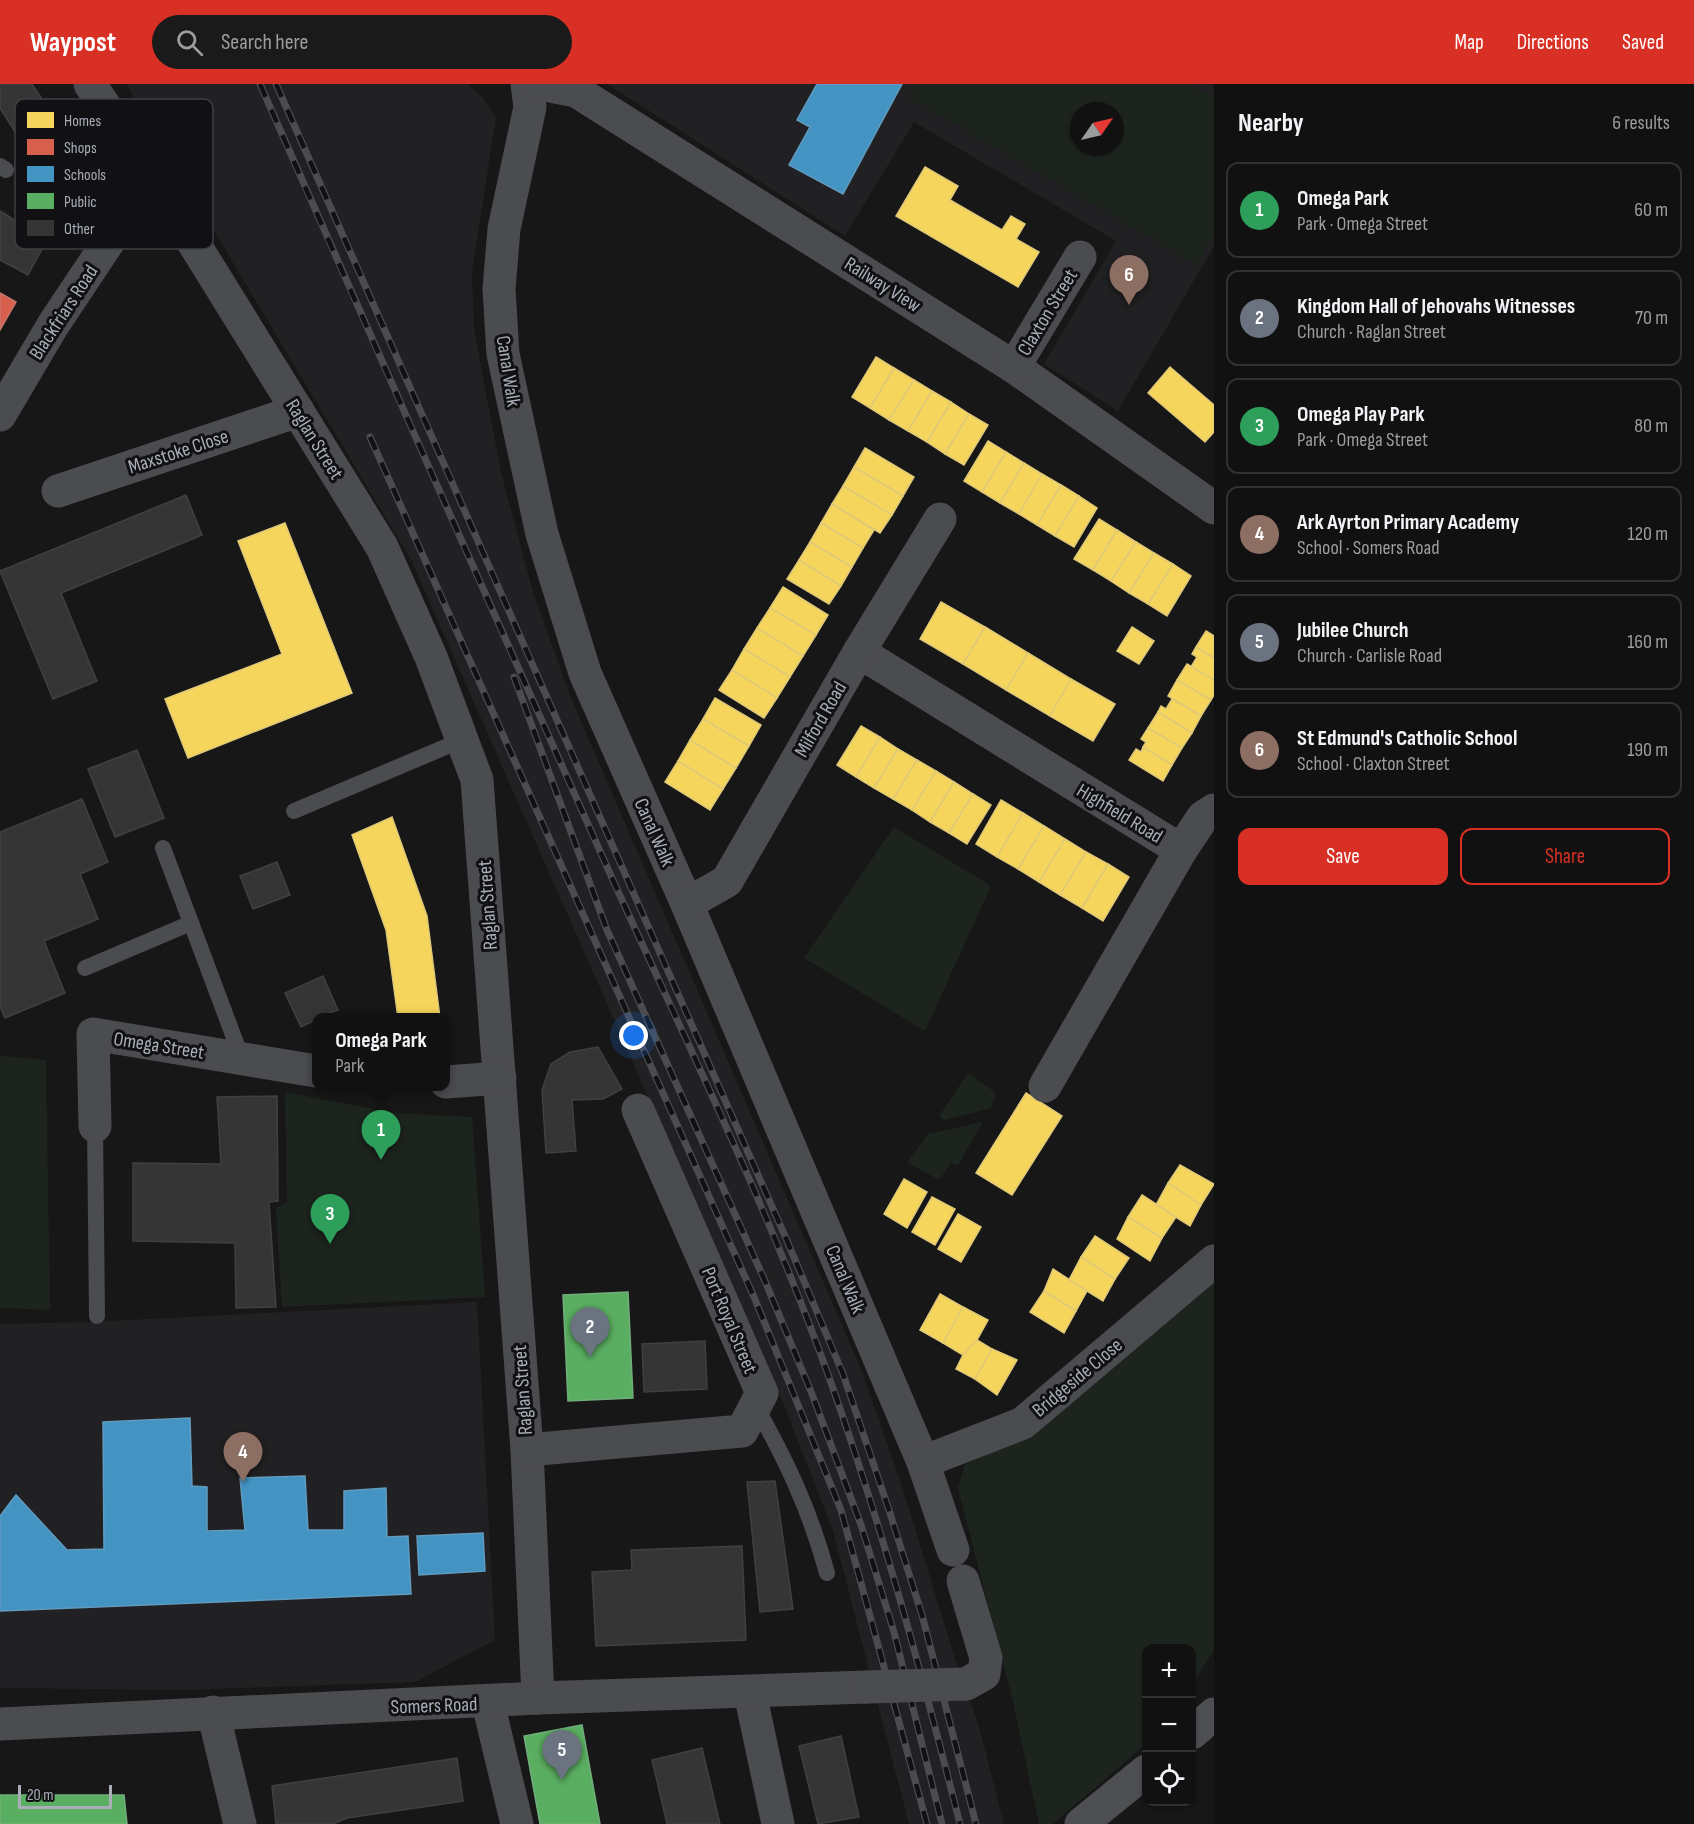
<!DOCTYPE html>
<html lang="en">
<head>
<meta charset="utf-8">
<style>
	:root { --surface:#111; --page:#1a1a1a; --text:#f1f3f6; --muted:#9c9d9f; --line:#303131; --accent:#d93025 }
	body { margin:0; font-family:"Sofia Sans Condensed",sans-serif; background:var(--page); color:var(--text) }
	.controls { position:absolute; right:18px; bottom:18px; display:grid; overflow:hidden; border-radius:12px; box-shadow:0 2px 4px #0004 }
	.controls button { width:54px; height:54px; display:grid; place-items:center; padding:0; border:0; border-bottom:2px solid var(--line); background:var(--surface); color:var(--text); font:30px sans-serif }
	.compass { position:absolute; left:1070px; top:18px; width:54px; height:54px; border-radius:50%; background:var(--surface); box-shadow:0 2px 4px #0004; rotate:56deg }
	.scale { position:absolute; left:18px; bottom:15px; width:94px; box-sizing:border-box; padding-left:6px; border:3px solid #a8adb8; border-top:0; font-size:16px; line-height:21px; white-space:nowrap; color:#a8adb8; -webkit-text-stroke:4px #111113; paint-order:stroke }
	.you { position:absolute; left:634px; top:952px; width:21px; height:21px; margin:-15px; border:4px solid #fff; border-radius:50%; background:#1a73e8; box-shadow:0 0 0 9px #1a73e833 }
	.badge { display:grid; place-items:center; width:39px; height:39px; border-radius:50%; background:var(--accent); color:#fff; font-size:20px; font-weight:700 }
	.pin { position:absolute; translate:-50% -50px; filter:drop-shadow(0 2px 3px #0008) }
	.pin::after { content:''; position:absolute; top:32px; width:21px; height:18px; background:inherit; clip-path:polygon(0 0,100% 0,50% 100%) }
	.popup { position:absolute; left:312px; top:929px; width:138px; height:78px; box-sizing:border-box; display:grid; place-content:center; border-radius:12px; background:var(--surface); filter:drop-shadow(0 2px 4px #0005); font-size:20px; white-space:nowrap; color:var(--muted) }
	.popup b { font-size:22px; color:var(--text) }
	.popup::after { content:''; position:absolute; left:50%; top:100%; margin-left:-12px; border:12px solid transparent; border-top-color:var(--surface) }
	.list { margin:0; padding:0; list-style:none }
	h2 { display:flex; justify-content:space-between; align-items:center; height:78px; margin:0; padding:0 24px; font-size:26px }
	h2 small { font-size:20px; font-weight:400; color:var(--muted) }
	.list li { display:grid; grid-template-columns:39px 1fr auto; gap:18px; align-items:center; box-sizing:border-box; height:96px; margin:0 12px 12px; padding:0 12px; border:2px solid var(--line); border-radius:12px }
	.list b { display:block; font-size:22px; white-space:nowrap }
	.list p { margin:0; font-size:20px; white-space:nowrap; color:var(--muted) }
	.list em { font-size:20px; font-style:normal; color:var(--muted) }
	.actions { display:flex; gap:12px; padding:18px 24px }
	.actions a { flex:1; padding:14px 0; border:2px solid var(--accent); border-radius:12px; text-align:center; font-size:21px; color:var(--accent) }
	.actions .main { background:var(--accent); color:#fff }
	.icon { flex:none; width:33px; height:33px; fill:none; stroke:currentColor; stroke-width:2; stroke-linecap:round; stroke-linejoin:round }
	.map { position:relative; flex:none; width:1214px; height:1740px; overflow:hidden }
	header { display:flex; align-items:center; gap:36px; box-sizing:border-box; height:84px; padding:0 30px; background:var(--accent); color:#fff }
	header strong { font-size:28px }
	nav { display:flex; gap:33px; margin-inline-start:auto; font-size:21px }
	.search { width:420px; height:54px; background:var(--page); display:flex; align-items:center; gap:15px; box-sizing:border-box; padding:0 21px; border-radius:33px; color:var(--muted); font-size:22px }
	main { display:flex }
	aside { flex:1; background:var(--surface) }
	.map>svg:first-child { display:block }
</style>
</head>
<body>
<header>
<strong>Waypost</strong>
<div class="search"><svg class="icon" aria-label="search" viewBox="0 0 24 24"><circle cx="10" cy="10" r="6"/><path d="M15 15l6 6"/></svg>Search here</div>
<nav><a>Map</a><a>Directions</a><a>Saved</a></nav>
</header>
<main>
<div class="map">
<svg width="1214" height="1740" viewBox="0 0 1214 1740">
	<rect width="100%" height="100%" fill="#171717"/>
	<g fill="#212123" fill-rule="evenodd">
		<polygon points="126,0 468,0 483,14 496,33 472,188 474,245 501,388 533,508 571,614 861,1285 902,1402 956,1578 978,1639 1004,1740 909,1740 833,1447 782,1316 410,474"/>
		<path d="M607,0H1214V162L1118,327L1044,280L1116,157L914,38L845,152ZM1079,27H1115V63H1079Z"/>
		<polygon points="477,1218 495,1556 415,1598 182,1606 0,1604 0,1240 90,1238"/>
	</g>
	<g fill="#1d241e" fill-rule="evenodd">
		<path d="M916,0H1189L1214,14V152L1197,181L908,13ZM1079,27H1115V63H1079Z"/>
		<polygon points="894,743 991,802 925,947 804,874"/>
		<polygon points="0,972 46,976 50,1226 0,1224"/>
		<polygon points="968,989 996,1009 991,1024 944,1036 939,1032"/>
		<polygon points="285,1008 394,1029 472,1033 485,1213 282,1223 276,1124 287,1119"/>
		<polygon points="983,1038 958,1081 951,1079 939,1096 907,1078 928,1050"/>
		<polygon points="1214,1196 1214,1566 1192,1601 1192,1564 1146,1564 1146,1660 1053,1740 1039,1740 1013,1618 958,1404 965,1380 1029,1349"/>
	</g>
	<g fill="#f6d55c" stroke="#dfc978" stroke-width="1.5">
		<polygon points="925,83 958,102 950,116 1002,146 1011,132 1025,140 1016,155 1039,168 1018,203 896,132"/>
		<polygon points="876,273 894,284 870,324 852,313"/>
		<polygon points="1170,283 1214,321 1214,348 1205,358 1148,309"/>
		<polygon points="894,284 914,296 889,336 870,324"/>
		<polygon points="914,296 932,307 908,347 889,336"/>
		<polygon points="932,307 951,318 927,358 908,347"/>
		<polygon points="951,318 969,330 945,370 927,358"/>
		<polygon points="969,330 988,341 964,381 945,370"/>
		<polygon points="988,357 1006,368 982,408 964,397"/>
		<polygon points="865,364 914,393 903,412 854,383"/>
		<polygon points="1006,368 1024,379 1000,419 982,408"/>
		<polygon points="1024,379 1042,390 1019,430 1000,419"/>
		<polygon points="854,383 903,412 892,431 843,402"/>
		<polygon points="1042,390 1061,401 1037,441 1019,430"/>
		<polygon points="1061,401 1079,412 1055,452 1037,441"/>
		<polygon points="843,402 892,431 880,449 832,420"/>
		<polygon points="1079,412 1097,424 1074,463 1055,452"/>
		<polygon points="832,420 874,446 863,464 821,439"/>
		<polygon points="1099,435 1117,446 1093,486 1074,475"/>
		<polygon points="285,439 352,609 188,674 165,615 282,570 238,457"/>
		<polygon points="821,439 863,464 852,483 810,458"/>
		<polygon points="1117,446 1136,458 1111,497 1093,486"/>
		<polygon points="810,458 852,483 841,502 799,476"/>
		<polygon points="1136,458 1154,469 1129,509 1111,497"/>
		<polygon points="1154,469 1173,480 1148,520 1129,509"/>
		<polygon points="799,476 841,502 829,520 787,495"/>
		<polygon points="1173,480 1191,492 1167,532 1148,520"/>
		<polygon points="783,503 828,531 816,551 770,524"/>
		<polygon points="941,518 985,543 963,580 920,555"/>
		<polygon points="770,524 816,551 803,572 757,544"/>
		<polygon points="985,543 1028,569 1006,606 963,580"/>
		<polygon points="1132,543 1154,557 1139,580 1117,567"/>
		<polygon points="757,544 803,572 790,593 744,565"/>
		<polygon points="1206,547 1214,552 1214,574 1196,563"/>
		<polygon points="1196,563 1214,574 1214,596 1191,583 1197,573 1192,570"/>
		<polygon points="744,565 790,593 777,614 732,586"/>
		<polygon points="1028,569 1071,595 1050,632 1006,606"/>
		<polygon points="1187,580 1214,596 1214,611 1211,616 1177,596"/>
		<polygon points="732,586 777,614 764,634 719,606"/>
		<polygon points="1071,595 1115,620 1093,657 1050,632"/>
		<polygon points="1177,596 1211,616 1201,632 1168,612"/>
		<polygon points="715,614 761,641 749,662 703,635"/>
		<polygon points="1172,615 1201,632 1192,649 1158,628 1161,622 1166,625"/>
		<polygon points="1158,628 1192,649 1182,664 1148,644"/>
		<polygon points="703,635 749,662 736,684 690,656"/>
		<polygon points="861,642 880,653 856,693 837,681"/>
		<polygon points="1148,644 1182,664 1172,681 1143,663 1146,658 1141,655"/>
		<polygon points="880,653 898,665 874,704 856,693"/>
		<polygon points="690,656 736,684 723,705 678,677"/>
		<polygon points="1143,663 1172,681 1163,697 1129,676 1136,665 1141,668"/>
		<polygon points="898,665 917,676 893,715 874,704"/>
		<polygon points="917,676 936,687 912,726 893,715"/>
		<polygon points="678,677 723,705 710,726 665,698"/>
		<polygon points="936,687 954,698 930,738 912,726"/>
		<polygon points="954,698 973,710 949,749 930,738"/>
		<polygon points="973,710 991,721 967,760 949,749"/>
		<polygon points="1001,716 1023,729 997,773 976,760"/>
		<polygon points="1023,729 1044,742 1018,785 997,773"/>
		<polygon points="392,733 427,832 440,934 398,934 386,846 352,751"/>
		<polygon points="1044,742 1065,755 1039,798 1018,785"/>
		<polygon points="1065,755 1086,768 1060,811 1039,798"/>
		<polygon points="1086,768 1108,780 1082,824 1060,811"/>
		<polygon points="1108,780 1129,793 1103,837 1082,824"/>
		<polygon points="1026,1009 1062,1032 1012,1111 976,1089"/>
		<polygon points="1180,1081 1214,1100 1201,1121 1168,1099"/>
		<polygon points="904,1095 927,1108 907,1144 884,1130"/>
		<polygon points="1168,1099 1201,1121 1190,1142 1156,1121"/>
		<polygon points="1142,1111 1176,1133 1162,1154 1128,1133"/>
		<polygon points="932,1113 955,1125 935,1161 912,1148"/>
		<polygon points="958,1130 981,1143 961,1178 938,1165"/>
		<polygon points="1128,1133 1162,1154 1150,1177 1117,1155"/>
		<polygon points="1095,1152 1129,1174 1115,1195 1081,1173"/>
		<polygon points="1081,1173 1115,1195 1103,1217 1069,1196"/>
		<polygon points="1053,1185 1087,1207 1076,1227 1044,1207"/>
		<polygon points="1044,1207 1076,1227 1064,1249 1030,1228"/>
		<polygon points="940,1210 963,1223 943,1259 920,1246"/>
		<polygon points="963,1223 988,1236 977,1256 963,1271 943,1259"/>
		<polygon points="977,1256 992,1265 975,1295 956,1285 963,1271"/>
		<polygon points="992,1265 1017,1276 997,1311 975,1295"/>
	</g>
	<polygon fill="#d6604d" stroke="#c8776d" stroke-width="1.5" points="0,209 16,218 0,246"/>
	<g fill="#4393c3" stroke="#619bc0" stroke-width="1.5">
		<polygon points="817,0 902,0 843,110 789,81 810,43 797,36"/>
		<polygon points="190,1334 192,1402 207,1403 207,1447 245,1446 240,1394 305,1392 308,1446 344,1446 344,1407 386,1404 387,1453 408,1452 411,1510 0,1527 0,1432 16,1411 67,1466 104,1465 103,1338"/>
		<polygon points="483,1449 485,1487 419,1491 417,1452"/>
	</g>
	<g fill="#5aae61" stroke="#71ae7b" stroke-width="1.5">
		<polygon points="628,1208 633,1314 568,1317 563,1211"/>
		<polygon points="582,1641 600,1740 540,1740 524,1652"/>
		<polygon points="0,1711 124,1711 127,1740 0,1740"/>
	</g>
	<g fill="#353536" stroke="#3f4043" stroke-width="1.5">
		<polygon points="0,0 32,0 87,82 28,191 0,176 0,127 16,137 42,90 0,24"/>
		<polygon points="186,411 202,451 61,509 97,597 53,615 0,487"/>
		<polygon points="137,666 164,734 115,753 88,685"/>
		<polygon points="82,715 108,778 80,790 98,835 44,857 65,909 5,934 0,922 0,748"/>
		<polygon points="277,778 290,811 253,825 240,792"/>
		<polygon points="323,892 338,926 316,934 316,936 301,943 285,909"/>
		<polygon points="598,963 622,1005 603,1015 572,1016 576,1067 546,1069 542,1006 551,980 570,968"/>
		<polygon points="277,1012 278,1117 269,1118 276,1223 236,1224 235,1159 133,1157 133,1079 221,1080 217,1013"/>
		<polygon points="705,1257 707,1305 644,1308 642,1260"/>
		<polygon points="775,1397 793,1525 760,1528 747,1398"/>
		<polygon points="742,1462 746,1556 596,1562 592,1488 632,1486 631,1466"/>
		<polygon points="841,1652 859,1733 818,1740 799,1662"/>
		<polygon points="702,1664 720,1740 667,1740 652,1676"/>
		<polygon points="457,1674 463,1717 347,1734 333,1740 276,1740 272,1702"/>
	</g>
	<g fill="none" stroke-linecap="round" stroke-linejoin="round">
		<g stroke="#4b4c50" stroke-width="16">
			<polyline points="0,82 6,86"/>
			<polyline points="294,727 462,656"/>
			<polyline points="163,764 242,975"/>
			<polyline points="85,884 191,839"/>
			<polyline points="95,1042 97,1232"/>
			<path d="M755,1321C787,1377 810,1427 827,1489"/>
		</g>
		<g stroke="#4b4c50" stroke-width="33">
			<polyline points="90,0 162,108 382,463 431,573 477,696 527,1366 538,1614"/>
			<polyline points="527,0 530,23 504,145 499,205 503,270 542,450 585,589 687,820 923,1378 953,1466"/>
			<polyline points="540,0 576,7 1014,283 1214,424"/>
			<polyline points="1014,283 1080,173"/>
			<polyline points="0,331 53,241 115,148 162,108"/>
			<polyline points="58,407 298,327"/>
			<polyline points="859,568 1181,766"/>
			<polyline points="687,820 727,797 859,568 940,435"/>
			<polyline points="446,998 500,994"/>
			<polyline points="1045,1002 1181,766 1203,733 1214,726"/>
			<polyline points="95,1042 93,950 316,987"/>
			<polyline points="527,1366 742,1347 762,1309 638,1026"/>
			<polyline points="923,1378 1023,1339 1214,1177"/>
			<polyline points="963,1497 986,1574 984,1590 966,1600"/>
			<polyline points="750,1609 778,1740"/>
			<polyline points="488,1619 517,1740"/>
			<polyline points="213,1628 240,1740"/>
			<polyline points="0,1640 538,1614 867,1603"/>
		</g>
		<g stroke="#4d4f52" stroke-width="33">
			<polyline points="1192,1649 1214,1630"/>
			<polyline points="1081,1740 1146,1687"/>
		</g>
		<defs>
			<g id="rail">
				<path d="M260,0C376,265 494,530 612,794C687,960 769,1125 830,1296C882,1442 922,1590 960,1740"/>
				<polyline points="276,0 785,1152 843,1290 888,1423 922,1531 976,1740"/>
				<polyline points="370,353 754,1213 841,1426 927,1740"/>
				<polyline points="514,593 607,846 765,1197 812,1310 861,1441 894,1548 942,1740"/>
			</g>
		</defs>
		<use href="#rail" stroke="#4b4c4f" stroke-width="7"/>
		<use href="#rail" stroke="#111113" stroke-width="4.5" stroke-dasharray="14" stroke-linecap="butt"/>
		<polyline stroke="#4b4c50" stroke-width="33" points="867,1603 966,1600"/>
	</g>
	<g text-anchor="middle" stroke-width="6" stroke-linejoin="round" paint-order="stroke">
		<g font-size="20" fill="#a8adb8" stroke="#111113">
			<text transform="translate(883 200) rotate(32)" y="7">Railway View</text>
			<text transform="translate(63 228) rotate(-57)" y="7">Blackfriars Road</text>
			<text transform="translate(1047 228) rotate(-59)" y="7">Claxton Street</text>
			<text transform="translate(509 287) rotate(81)" y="7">Canal Walk</text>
			<text transform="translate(315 355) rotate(58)" y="7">Raglan Street</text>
			<text transform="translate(178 367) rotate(-18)" y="7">Maxstoke Close</text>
			<text transform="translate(820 635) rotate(-60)" y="7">Milford Road</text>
			<text transform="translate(1120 729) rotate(31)" y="7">Highfield Road</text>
			<text transform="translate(655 748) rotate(66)" y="7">Canal Walk</text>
			<text transform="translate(487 821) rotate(-94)" y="7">Raglan Street</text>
			<text transform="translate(159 961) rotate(9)" y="7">Omega Street</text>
			<text transform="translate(846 1195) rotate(67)" y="7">Canal Walk</text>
			<text transform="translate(730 1236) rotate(67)" y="7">Port Royal Street</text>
			<text transform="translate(1077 1293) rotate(-40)" y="7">Bridgeside Close</text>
			<text transform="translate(522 1306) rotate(-94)" y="7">Raglan Street</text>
			<text transform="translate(434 1621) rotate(-2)" y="7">Somers Road</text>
		</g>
	</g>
	<rect x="15" y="15" width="198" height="150" rx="9" fill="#111113" stroke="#3e4045" stroke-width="1.5"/>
	<rect x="27" y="28" width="27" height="16" fill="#f6d55c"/>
	<rect x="27" y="55" width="27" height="16" fill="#d6604d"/>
	<rect x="27" y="82" width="27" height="16" fill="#4393c3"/>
	<rect x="27" y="109" width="27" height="16" fill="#5aae61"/>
	<rect x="27" y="136" width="27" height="16" fill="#353536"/>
	<g font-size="16" fill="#a8adb8">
		<text x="64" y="42">Homes</text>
		<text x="64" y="69">Shops</text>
		<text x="64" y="96">Schools</text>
		<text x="64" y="123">Public</text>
		<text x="64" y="150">Other</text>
	</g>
</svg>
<div class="controls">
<button>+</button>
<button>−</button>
<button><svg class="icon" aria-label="locate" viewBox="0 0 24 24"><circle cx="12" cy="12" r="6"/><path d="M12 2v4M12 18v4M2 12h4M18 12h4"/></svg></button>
</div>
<svg class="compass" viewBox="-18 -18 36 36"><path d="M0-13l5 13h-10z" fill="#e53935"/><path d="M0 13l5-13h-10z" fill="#9c9d9f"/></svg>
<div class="scale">20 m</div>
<div class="you"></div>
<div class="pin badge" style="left:381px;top:1076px;background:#2e9e5b">1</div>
<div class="popup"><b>Omega Park</b>Park</div>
<div class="pin badge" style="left:590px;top:1273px;background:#6b7280">2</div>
<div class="pin badge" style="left:330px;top:1160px;background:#2e9e5b">3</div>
<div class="pin badge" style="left:243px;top:1398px;background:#8d6e63">4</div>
<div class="pin badge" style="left:562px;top:1696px;background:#6b7280">5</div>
<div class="pin badge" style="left:1129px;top:221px;background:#8d6e63">6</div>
</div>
<aside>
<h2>Nearby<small>6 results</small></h2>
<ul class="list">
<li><span class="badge" style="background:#2e9e5b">1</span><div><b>Omega Park</b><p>Park · Omega Street</p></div><em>60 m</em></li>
<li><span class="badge" style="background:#6b7280">2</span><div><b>Kingdom Hall of Jehovahs Witnesses</b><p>Church · Raglan Street</p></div><em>70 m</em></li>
<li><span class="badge" style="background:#2e9e5b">3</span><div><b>Omega Play Park</b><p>Park · Omega Street</p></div><em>80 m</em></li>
<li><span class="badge" style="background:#8d6e63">4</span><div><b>Ark Ayrton Primary Academy</b><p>School · Somers Road</p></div><em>120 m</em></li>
<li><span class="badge" style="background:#6b7280">5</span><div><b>Jubilee Church</b><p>Church · Carlisle Road</p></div><em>160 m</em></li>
<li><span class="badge" style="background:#8d6e63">6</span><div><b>St Edmund's Catholic School</b><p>School · Claxton Street</p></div><em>190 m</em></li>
</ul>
<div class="actions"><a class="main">Save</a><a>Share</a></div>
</aside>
</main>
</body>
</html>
